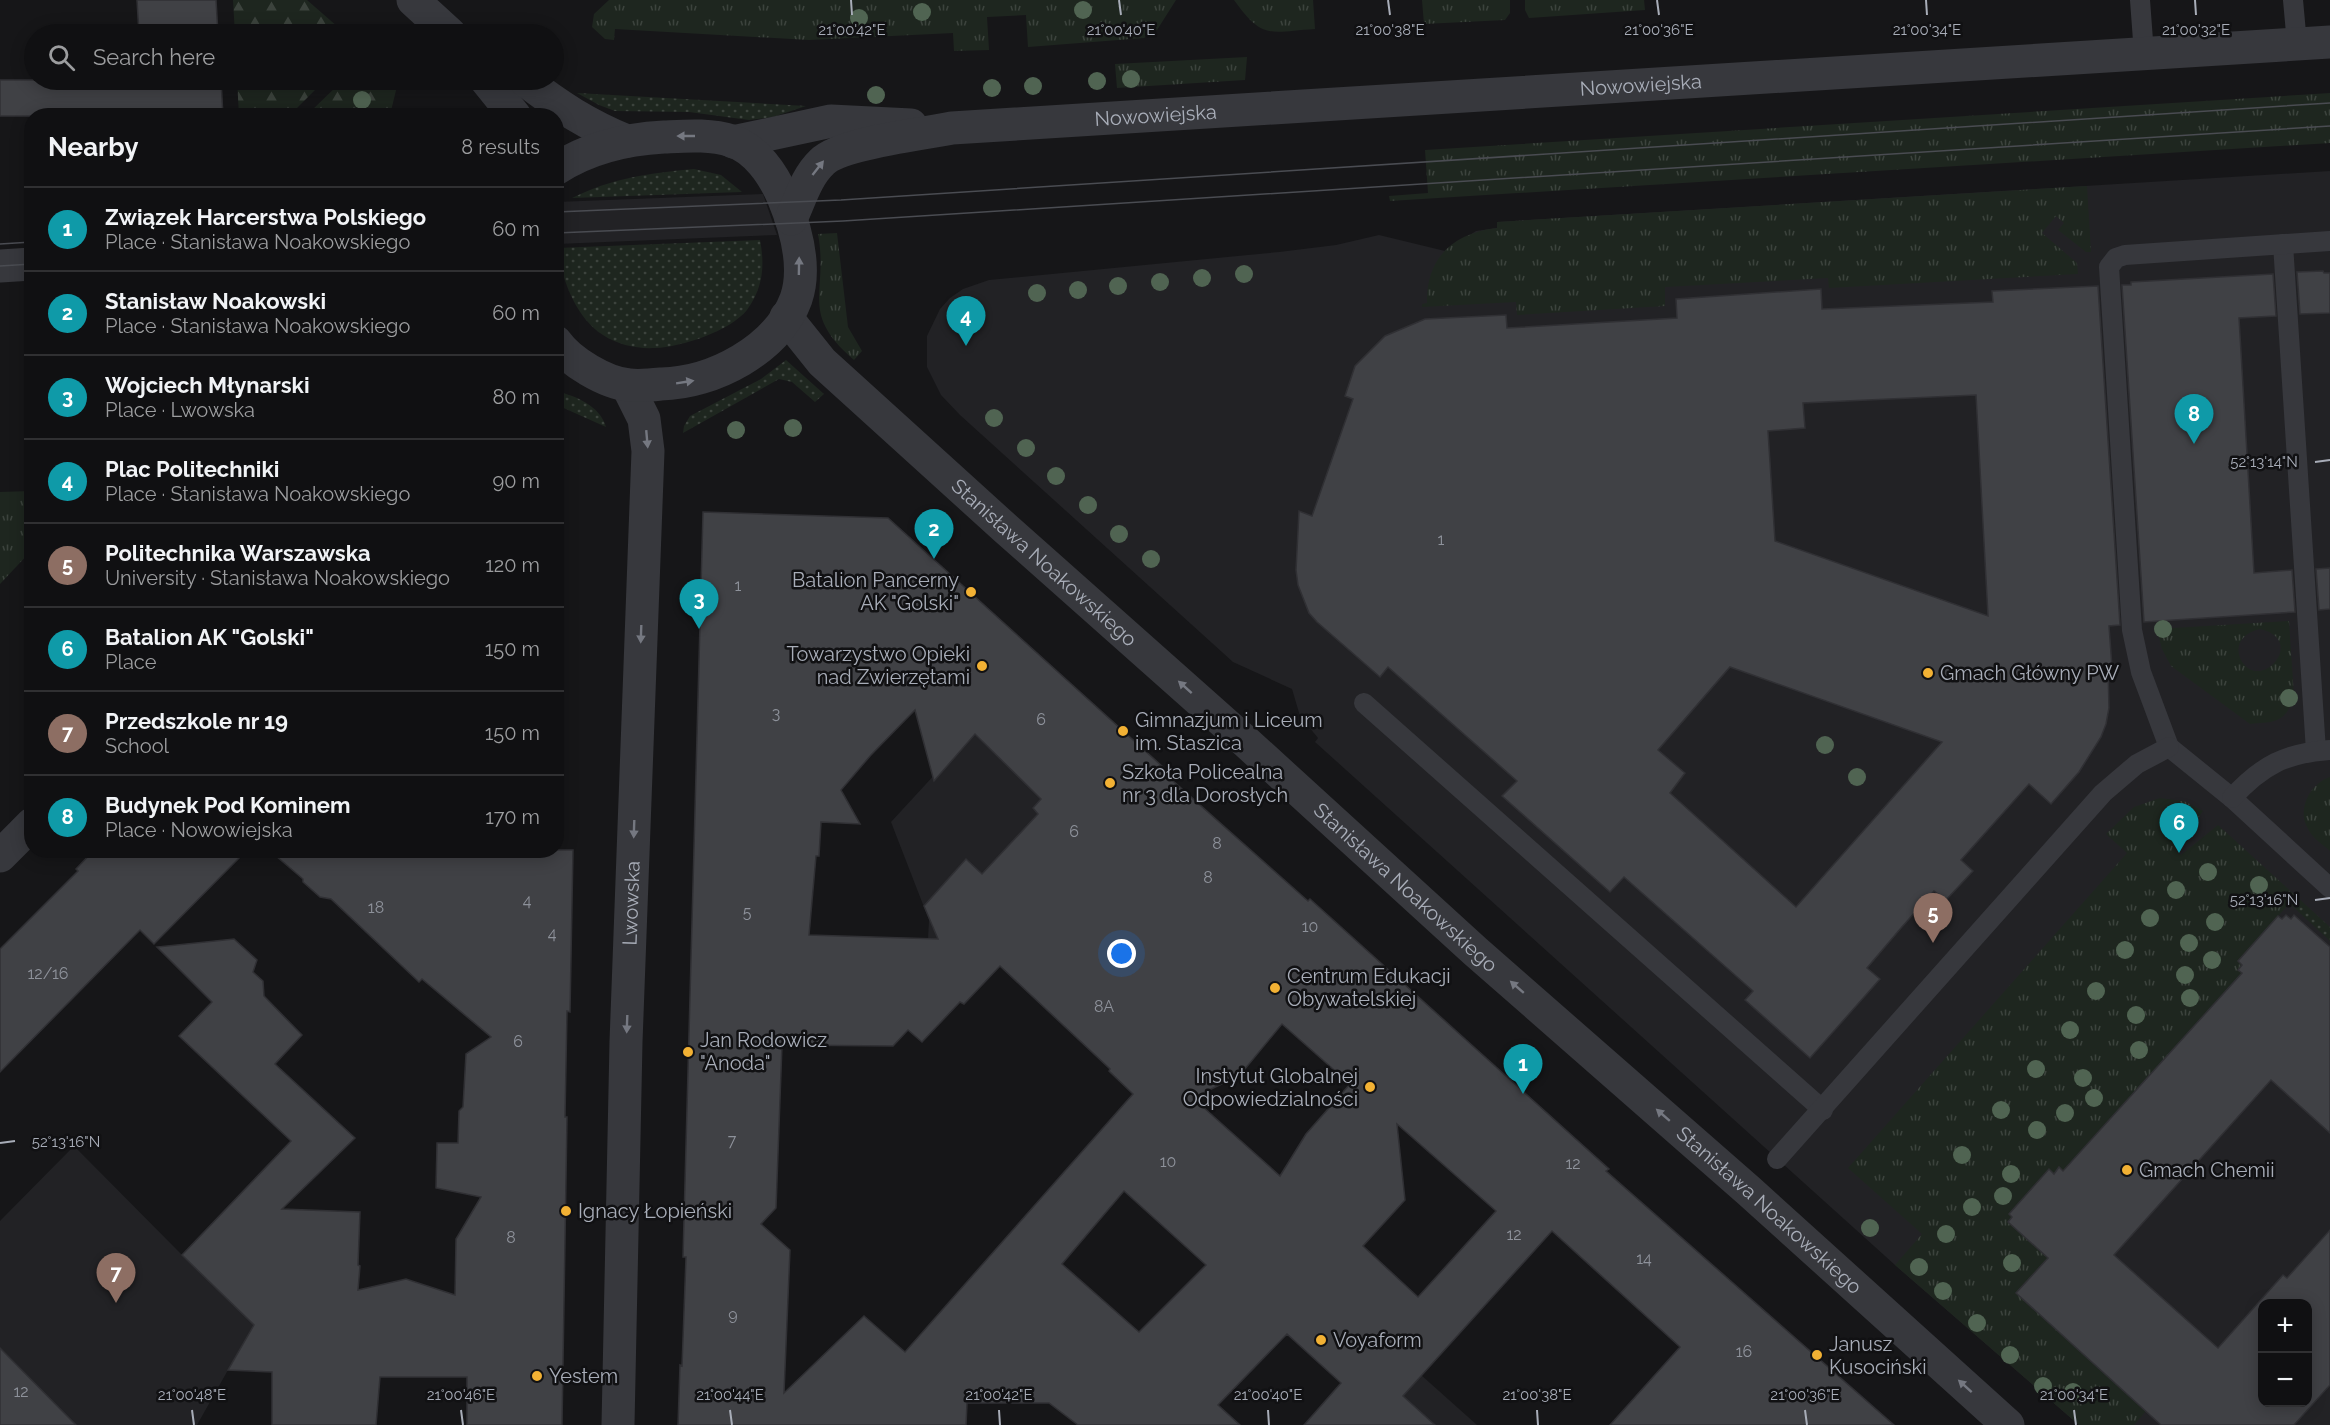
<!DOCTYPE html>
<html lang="en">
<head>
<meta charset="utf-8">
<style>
	:root { --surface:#101012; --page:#19191b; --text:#f1f3f6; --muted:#9c9d9f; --line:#303032; --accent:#0f766e }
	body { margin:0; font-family:Raleway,sans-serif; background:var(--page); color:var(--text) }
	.controls { position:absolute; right:18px; bottom:18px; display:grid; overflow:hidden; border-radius:12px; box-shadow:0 3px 15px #0003 }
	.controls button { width:54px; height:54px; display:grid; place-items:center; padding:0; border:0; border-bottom:2px solid var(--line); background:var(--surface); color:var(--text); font:30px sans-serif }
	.you { position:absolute; left:1122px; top:954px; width:21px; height:21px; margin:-15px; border:4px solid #fff; border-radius:50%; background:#1a73e8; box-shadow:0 0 0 9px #1a73e833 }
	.badge { display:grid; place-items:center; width:39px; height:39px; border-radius:50%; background:var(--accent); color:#fff; font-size:20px; font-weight:700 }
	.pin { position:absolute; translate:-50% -50px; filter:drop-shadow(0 2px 3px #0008) }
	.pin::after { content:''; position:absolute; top:32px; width:21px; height:18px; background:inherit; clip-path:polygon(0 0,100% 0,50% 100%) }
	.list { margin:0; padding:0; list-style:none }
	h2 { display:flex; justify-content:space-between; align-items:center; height:78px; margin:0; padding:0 24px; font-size:26px }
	h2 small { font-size:20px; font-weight:400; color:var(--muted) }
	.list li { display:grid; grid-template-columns:39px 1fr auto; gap:18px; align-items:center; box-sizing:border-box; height:84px; padding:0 24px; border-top:2px solid var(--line) }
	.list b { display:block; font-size:22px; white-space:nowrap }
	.list p { margin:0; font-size:20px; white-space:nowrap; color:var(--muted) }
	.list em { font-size:20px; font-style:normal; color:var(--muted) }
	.icon { flex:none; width:33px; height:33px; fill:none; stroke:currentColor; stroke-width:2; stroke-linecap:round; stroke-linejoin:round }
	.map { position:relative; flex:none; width:2330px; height:1425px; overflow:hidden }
	.search { position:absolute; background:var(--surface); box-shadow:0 3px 15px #0003; left:24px; top:24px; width:540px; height:66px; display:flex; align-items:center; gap:15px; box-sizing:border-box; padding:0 21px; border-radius:33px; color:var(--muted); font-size:22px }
	.panel { position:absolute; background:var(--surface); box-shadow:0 3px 15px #0003; left:24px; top:108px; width:540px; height:750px; border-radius:24px }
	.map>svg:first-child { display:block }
</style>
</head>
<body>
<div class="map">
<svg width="2330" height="1425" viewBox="0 0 2330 1425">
	<defs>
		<pattern id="grass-tufts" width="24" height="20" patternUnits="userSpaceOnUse" patternTransform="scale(1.5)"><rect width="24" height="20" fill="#1e261f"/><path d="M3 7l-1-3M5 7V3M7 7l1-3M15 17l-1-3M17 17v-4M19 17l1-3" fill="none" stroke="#3c433d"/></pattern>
		<pattern id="forest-firs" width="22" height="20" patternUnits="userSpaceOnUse" patternTransform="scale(1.5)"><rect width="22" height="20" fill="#1e261f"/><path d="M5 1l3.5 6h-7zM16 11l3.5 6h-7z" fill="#3c433d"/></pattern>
		<pattern id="garden-dots" width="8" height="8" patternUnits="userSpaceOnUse" patternTransform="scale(1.5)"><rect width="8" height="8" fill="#1e261f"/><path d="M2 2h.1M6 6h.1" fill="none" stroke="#3c433d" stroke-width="1.8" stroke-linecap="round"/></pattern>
	</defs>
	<rect width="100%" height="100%" fill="#161618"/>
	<g fill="#222225" fill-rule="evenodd">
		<path d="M2330,171V1425H2079L1895,1265L1315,742L1318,738L1300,716L1292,689L1233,662L960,415L941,395L927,367V336L940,309L950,298L963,289L989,280L1279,252L1336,245L1379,235L1445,251L1476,231L1497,228V222ZM2262,1304H2308V1402H2262Z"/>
		<polygon points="763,194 777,235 557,244 556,202"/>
		<polygon points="1042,658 1174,777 964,1004 960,1002 928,939 929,920 891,822"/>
		<polygon points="74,1146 182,1255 255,1322 197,1425 0,1425 0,1221"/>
		<polygon points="1421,1375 1477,1425 1377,1425"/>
	</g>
	<g fill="url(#grass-tufts)" fill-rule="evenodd">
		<polygon points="609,0 1176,0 1157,30 1144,38 1028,47 1026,15 987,17 989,50 954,51 953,33 809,40 615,29 614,40 605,39 592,27 594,14"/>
		<path d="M1234,0H1313L1315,29C1268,32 1263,40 1234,0Z"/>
		<polygon points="1422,0 1510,0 1510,13 1505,20 1424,24"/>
		<polygon points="1525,0 1644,0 1645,10 1529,18 1525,10"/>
		<polygon points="1247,57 1245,80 1117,88 1115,64"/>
		<polygon points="2330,93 2330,143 1390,201 1389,196 1428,193 1425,150"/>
		<path d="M2087,186L2091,252H2086L2058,230L2064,223L2056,216L2042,233L2077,263L2078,274L1829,288L1828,278L1665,287V306L1517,315L1516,302L1422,307V304L1427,303C1426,257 1454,233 1497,228V222Z"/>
		<path d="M837,233L848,327L862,351L854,360C798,312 829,293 818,234Z"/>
		<polygon points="32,491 31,551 0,584 0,492"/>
		<path d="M2289,621L2294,697C2285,723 2276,722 2250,724L2171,666L2162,649L2157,629ZM2260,629C2308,640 2260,694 2241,660C2233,644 2245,632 2260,629Z"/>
		<path d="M2330,777V851C2322,844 2311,837 2307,827C2297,808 2311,783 2330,777Z"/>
		<polygon points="2160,798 2184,801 2203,811 2176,850 2181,855 2218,825 2296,896 2238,961 2242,965 2238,970 2242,973 2063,1171 2059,1168 2054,1174 2049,1170 2009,1214 2012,1217 2008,1222 2048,1258 2016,1293 2146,1411 2134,1425 2079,1425 1895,1265 1922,1234 1848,1168 2127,853 2106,834 2134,807"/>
	</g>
	<g fill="url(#forest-firs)">
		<polygon points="233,0 307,0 346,34 235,34"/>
		<polygon points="237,80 325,80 289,116 239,115"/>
		<polygon points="343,80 395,80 398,82 390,115 307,115"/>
	</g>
	<g fill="url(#garden-dots)">
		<polygon points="577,93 806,106 773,117 749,120 689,112 615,111 599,105"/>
		<path d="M694,169L721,175L742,192L572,198C612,178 650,173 694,169Z"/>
		<path d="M760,240C765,266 763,288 747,310C730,331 682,347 655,348C637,349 618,345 603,335C575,317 562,279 557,248Z"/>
		<polygon points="786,360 824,394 815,402 792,382 779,379 683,433 684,426 690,416 761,379"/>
		<path d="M556,391C576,396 600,406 606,427L557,405Z"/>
		<polygon points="2296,896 2330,927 2330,941 2289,903"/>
	</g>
	<g fill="#404145" stroke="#303034" stroke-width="1.5" fill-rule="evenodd">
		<polygon points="137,0 216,0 218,34 139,34"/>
		<polygon points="0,80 221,80 223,116 0,116"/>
		<polygon points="2323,271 2324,273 2330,273 2330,313 2300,314 2297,272"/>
		<polygon points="2273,274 2276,316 2239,318 2254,573 2292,570 2295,612 2144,622 2122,285 2131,285 2131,282"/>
		<path d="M2098,286L2120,625L2109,626L2112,667L2108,668L2109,708L2106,724L2101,737L2079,772L2051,804L2029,784L1961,860L1973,871L1946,900L1934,891L1901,928L1867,968L1880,979L1810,1058L1745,1000L1753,991L1624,877L1610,892L1502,796L1517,781L1388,667L1380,677L1317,622L1309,613L1298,585L1296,570L1299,511L1312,516L1353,399L1345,396L1355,366L1385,336L1425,319L1506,315L1507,328L1677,318L1676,299L1821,289L1822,309L1993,302L1992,291ZM1976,395L1988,616L1775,541L1768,431L1805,428L1803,403ZM1730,667L1942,742L1796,907L1670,793L1685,773L1658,750Z"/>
		<path d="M703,512L888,518L1174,777L1172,780L1308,901L1310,899L1609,1169L1606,1171L1894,1425H1610L1680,1347L1552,1231L1403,1396L1435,1425H1304L1341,1383L1287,1334L1218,1405L1240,1425H1078L1049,1403H967L966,1425H678L680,1365L682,1366L686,1257H683ZM915,710L934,781L975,734L1041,799L1033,808L1038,814L982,874L966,859L924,906L938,939L809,935L816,856H819L821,822L860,824L841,790L871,755ZM1000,966L1110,1069L1109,1071L1133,1094L905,1352L864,1316L784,1393L790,1250L761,1224L776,1208L782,1045L893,1046L908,1030L922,1042L960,1002L964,1004ZM1282,1024L1350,1084L1306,1134L1280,1176L1193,1098L1240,1075ZM1397,1124L1496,1211L1418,1297L1363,1246L1405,1200ZM1124,1191L1206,1265L1139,1332L1062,1264Z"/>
		<polygon points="2330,568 2330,609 2319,610 2316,569"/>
		<polygon points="94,850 247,850 154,944 140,930 0,1072 0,949 78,871 76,869"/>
		<polygon points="269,850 573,850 570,1012 567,1011 565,1117 567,1117 562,1425 467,1425 467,1377 380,1377 376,1425 272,1425 272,1372 228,1370 254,1325 182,1255 291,1141 179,1036 212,1002 157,947 234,939 257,960 253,972 263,981 264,996 302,1035 275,1064 355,1138 282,1209 360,1212 358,1265 360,1266 358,1290 406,1279 455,1295 456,1239 481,1197 436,1188 437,1143 458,1143 459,1111 463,1107 466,1054 491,1037 422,979 419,982 331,899 320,897 303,882 303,879"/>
		<path d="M2286,915L2291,919L2294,915L2330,947V1133L2271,1080L2114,1255L2218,1348L2283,1275L2287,1278L2330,1230V1385L2294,1425H2161L2016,1293L2048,1258L2008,1222L2012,1217L2009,1214L2049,1169L2054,1174L2059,1167L2063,1171L2242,973L2238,970L2242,965L2238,961L2278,916L2282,919ZM2262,1304H2307V1402H2262Z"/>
		<polygon points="0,1348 76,1425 0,1425"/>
	</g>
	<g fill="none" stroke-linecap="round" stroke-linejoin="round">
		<g stroke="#37383d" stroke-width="20">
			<polyline points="2140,0 2144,54"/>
			<polyline points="2293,0 2297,44"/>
			<polyline points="2283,244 2316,751"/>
			<polyline points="1364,703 1823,1110"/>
			<polyline points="2169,747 2141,672 2132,630 2109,267 2116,258 2125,255 2330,241"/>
			<polyline points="2169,747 2232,798 2330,888"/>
			<path d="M2232,798C2262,765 2286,753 2330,750"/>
			<polyline points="1777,1159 2103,793 2137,764 2169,747"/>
		</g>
		<g stroke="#37383d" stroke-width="33">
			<path id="s1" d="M786,317L822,362L1005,528L1246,742L1475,951L1749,1191L2008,1425"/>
			<polyline points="0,856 32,824"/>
			<path id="s2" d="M618,1425L626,1042L648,451L644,419L627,385"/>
		</g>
		<g stroke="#37383d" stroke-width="33">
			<polyline points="413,0 450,34"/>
			<polyline points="486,80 515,116"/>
			<path d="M525,80C558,106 588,125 627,141"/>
			<polyline points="733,142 831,121 911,125"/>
			<path d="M556,169C588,148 627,139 664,137C686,136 710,134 732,141C756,149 773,174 783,197C795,226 807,267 796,299C777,350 713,383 661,384C651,385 639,386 629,385C606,383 570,362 556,342"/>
			<path id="s3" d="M791,219C800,200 806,177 822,162C840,143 923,134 952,128L2330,42"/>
			<polyline points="0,266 32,264"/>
		</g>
		<g stroke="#4a4c52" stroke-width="1.5">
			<polyline points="556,212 841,200 2330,103"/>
			<polyline points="556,233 843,221 2330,126"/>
			<polyline points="0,244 32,242"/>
			<polyline points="0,266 32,264"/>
		</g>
	</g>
	<g fill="#506452">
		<circle cx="1083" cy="10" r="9"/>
		<circle cx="922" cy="12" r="9"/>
		<circle cx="859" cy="18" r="9"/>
		<circle cx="1131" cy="79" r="9"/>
		<circle cx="1097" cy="81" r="9"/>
		<circle cx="1033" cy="86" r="9"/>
		<circle cx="992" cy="88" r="9"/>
		<circle cx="876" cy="95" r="9"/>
		<circle cx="362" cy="100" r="9"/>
		<circle cx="1244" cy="274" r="9"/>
		<circle cx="1202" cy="278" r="9"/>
		<circle cx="1160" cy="282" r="9"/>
		<circle cx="1118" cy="286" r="9"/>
		<circle cx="1078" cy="290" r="9"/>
		<circle cx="1037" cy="293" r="9"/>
		<circle cx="994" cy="418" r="9"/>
		<circle cx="793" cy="428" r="9"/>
		<circle cx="736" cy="430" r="9"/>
		<circle cx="1026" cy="448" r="9"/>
		<circle cx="1056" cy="476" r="9"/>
		<circle cx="1088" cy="505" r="9"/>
		<circle cx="1119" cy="534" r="9"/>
		<circle cx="1151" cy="559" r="9"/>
		<circle cx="2163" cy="629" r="9"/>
		<circle cx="2289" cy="698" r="9"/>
		<circle cx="1825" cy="745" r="9"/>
		<circle cx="1857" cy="777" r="9"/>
		<circle cx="2208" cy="872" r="9"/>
		<circle cx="2259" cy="885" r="9"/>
		<circle cx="2176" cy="890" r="9"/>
		<circle cx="2150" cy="918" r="9"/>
		<circle cx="2215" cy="922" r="9"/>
		<circle cx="2189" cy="943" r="9"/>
		<circle cx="2125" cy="950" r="9"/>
		<circle cx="2212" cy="960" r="9"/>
		<circle cx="2185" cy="975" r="9"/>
		<circle cx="2096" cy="991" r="9"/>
		<circle cx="2190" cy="998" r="9"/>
		<circle cx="2136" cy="1015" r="9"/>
		<circle cx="2070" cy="1030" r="9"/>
		<circle cx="2139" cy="1050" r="9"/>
		<circle cx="2036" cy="1069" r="9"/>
		<circle cx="2083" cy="1078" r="9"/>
		<circle cx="2094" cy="1098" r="9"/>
		<circle cx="2001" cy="1110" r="9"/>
		<circle cx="2065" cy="1113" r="9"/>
		<circle cx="2037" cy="1130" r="9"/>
		<circle cx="1962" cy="1155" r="9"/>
		<circle cx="2011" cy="1174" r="9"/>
		<circle cx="2003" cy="1196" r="9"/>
		<circle cx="1972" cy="1207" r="9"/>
		<circle cx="1870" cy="1228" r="9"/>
		<circle cx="1946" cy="1234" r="9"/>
		<circle cx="2012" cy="1263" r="9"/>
		<circle cx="1919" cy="1267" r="9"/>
		<circle cx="1943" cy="1291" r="9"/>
		<circle cx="1977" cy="1323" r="9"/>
		<circle cx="2010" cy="1355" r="9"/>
		<circle cx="2043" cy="1386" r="9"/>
		<circle cx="2073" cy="1392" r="9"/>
	</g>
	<defs><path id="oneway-solid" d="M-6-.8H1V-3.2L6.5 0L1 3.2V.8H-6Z" transform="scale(1.5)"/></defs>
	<g fill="#757881">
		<use href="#oneway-solid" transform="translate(686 136) rotate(-180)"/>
		<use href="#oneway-solid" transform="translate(818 168) rotate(-52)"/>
		<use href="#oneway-solid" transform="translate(799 266) rotate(-89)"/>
		<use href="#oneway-solid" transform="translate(685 382) rotate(-9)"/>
		<use href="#oneway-solid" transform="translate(647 439) rotate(85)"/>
		<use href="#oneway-solid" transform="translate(641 634) rotate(92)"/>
		<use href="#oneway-solid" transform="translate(1185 687) rotate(-138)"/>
		<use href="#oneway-solid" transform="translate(634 829) rotate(92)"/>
		<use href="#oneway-solid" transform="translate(1517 987) rotate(-139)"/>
		<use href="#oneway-solid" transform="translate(627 1024) rotate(92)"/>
		<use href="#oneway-solid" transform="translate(1663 1115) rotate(-139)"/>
		<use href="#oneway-solid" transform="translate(1965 1386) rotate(-138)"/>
	</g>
	<path fill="none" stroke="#a8adb8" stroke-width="2" d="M851,0L852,15M1119,0L1121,15M1388,0L1390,15M1657,0L1659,15M1926,0L1927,15M2195,0L2196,15M2315,462L2330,460M2315,900L2330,898M0,1143L15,1141M192,1410L194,1425M461,1410L463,1425M730,1410L732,1425M999,1410L1000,1425M1268,1410L1269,1425M1537,1410L1538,1425M1805,1410L1807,1425M2074,1410L2076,1425"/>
	<g fill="#f2b134" stroke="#111113" stroke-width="2">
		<circle cx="971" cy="592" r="6"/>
		<circle cx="982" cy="666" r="6"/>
		<circle cx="1928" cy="673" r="6"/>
		<circle cx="1123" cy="731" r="6"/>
		<circle cx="1110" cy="783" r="6"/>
		<circle cx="1275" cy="988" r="6"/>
		<circle cx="688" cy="1052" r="6"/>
		<circle cx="1370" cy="1087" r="6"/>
		<circle cx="2127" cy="1170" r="6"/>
		<circle cx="566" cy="1211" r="6"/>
		<circle cx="1321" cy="1340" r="6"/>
		<circle cx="1817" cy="1355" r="6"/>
		<circle cx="537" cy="1376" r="6"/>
	</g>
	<g text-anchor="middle" stroke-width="5" stroke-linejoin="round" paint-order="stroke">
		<g font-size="16" fill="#8e929b">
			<text x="1441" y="545">1</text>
			<text x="738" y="591">1</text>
			<text x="776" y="719">3</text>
			<text x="1041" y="725">6</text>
			<text x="1074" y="837">6</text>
			<text x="1217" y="849">8</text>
			<text x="1208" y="883">8</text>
			<text x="527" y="906">4</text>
			<text x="376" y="913">18</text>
			<text x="747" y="918">5</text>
			<text x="1310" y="932">10</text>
			<text x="552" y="939">4</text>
			<text x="48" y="979">12/16</text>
			<text x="1104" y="1012">8A</text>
			<text x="518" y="1047">6</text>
			<text x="732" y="1146">7</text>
			<text x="1168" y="1167">10</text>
			<text x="1573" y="1169">12</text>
			<text x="1514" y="1240">12</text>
			<text x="511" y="1243">8</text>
			<text x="1644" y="1264">14</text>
			<text x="733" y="1320">9</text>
			<text x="1744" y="1357">16</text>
			<text x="21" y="1397">12</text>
		</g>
		<g font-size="20" fill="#a8adb8" stroke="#111113">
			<text dy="7" stroke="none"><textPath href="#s3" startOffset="891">Nowowiejska</textPath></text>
			<text dy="7" stroke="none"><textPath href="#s3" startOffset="405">Nowowiejska</textPath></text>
			<text dy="7" stroke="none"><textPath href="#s1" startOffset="357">Stanisława Noakowskiego</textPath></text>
			<text dy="7" stroke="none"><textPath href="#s1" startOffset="843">Stanisława Noakowskiego</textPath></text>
			<text dy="7" stroke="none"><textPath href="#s2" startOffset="522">Lwowska</textPath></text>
			<text dy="7" stroke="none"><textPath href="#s1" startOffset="1329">Stanisława Noakowskiego</textPath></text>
		</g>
		<g font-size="20" fill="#a8adb8" stroke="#111113" text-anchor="start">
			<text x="959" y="587" text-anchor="end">Batalion Pancerny<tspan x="959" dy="23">AK "Golski"</tspan></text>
			<text x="970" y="661" text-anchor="end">Towarzystwo Opieki<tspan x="970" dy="23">nad Zwierzętami</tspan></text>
			<text x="1940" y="680">Gmach Główny PW</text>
			<text x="1135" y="727">Gimnazjum i Liceum<tspan x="1135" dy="23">im. Staszica</tspan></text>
			<text x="1122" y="779">Szkoła Policealna<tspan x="1122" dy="23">nr 3 dla Dorosłych</tspan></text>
			<text x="1287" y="983">Centrum Edukacji<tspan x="1287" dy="23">Obywatelskiej</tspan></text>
			<text x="700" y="1047">Jan Rodowicz<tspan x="700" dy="23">"Anoda"</tspan></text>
			<text x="1358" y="1083" text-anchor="end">Instytut Globalnej<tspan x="1358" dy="23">Odpowiedzialności</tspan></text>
			<text x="2139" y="1177">Gmach Chemii</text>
			<text x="578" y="1218">Ignacy Łopieński</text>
			<text x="1333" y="1347">Voyaform</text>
			<text x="1829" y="1351">Janusz<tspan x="1829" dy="23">Kusociński</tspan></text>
			<text x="549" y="1383">Yestem</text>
		</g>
	</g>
	<g font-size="15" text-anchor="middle" fill="#a8adb8" stroke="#111113" stroke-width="5" stroke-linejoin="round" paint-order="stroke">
		<text x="852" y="35">21°00'42"E</text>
		<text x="1121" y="35">21°00'40"E</text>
		<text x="1390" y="35">21°00'38"E</text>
		<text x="1659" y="35">21°00'36"E</text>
		<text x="1927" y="35">21°00'34"E</text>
		<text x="2196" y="35">21°00'32"E</text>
		<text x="2264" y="467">52°13'14"N</text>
		<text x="2264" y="905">52°13'16"N</text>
		<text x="66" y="1147">52°13'16"N</text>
		<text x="192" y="1400">21°00'48"E</text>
		<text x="461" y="1400">21°00'46"E</text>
		<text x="730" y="1400">21°00'44"E</text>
		<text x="999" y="1400">21°00'42"E</text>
		<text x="1268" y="1400">21°00'40"E</text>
		<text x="1537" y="1400">21°00'38"E</text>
		<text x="1805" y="1400">21°00'36"E</text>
		<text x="2074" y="1400">21°00'34"E</text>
	</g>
</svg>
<div class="controls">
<button>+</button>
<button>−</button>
</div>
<div class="you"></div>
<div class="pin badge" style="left:1523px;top:1094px;background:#0f9aa8">1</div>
<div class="pin badge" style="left:934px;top:559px;background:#0f9aa8">2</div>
<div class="pin badge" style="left:699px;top:629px;background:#0f9aa8">3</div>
<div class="pin badge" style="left:966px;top:346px;background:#0f9aa8">4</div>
<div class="pin badge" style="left:1933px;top:943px;background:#8d6e63">5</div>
<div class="pin badge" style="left:2179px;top:853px;background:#0f9aa8">6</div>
<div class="pin badge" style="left:116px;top:1303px;background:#8d6e63">7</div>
<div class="pin badge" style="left:2194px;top:444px;background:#0f9aa8">8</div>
<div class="search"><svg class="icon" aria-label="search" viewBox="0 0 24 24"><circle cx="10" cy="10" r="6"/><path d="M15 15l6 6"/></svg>Search here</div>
<section class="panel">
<h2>Nearby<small>8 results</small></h2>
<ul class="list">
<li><span class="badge" style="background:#0f9aa8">1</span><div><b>Związek Harcerstwa Polskiego</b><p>Place · Stanisława Noakowskiego</p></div><em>60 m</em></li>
<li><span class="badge" style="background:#0f9aa8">2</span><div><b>Stanisław Noakowski</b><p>Place · Stanisława Noakowskiego</p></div><em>60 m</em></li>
<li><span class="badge" style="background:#0f9aa8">3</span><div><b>Wojciech Młynarski</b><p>Place · Lwowska</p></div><em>80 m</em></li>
<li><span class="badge" style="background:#0f9aa8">4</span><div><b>Plac Politechniki</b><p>Place · Stanisława Noakowskiego</p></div><em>90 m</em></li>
<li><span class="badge" style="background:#8d6e63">5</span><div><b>Politechnika Warszawska</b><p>University · Stanisława Noakowskiego</p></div><em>120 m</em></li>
<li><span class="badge" style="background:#0f9aa8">6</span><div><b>Batalion AK &quot;Golski&quot;</b><p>Place</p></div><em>150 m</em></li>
<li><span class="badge" style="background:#8d6e63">7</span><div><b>Przedszkole nr 19</b><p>School</p></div><em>150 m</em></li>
<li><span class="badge" style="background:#0f9aa8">8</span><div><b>Budynek Pod Kominem</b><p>Place · Nowowiejska</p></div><em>170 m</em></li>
</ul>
</section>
</div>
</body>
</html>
